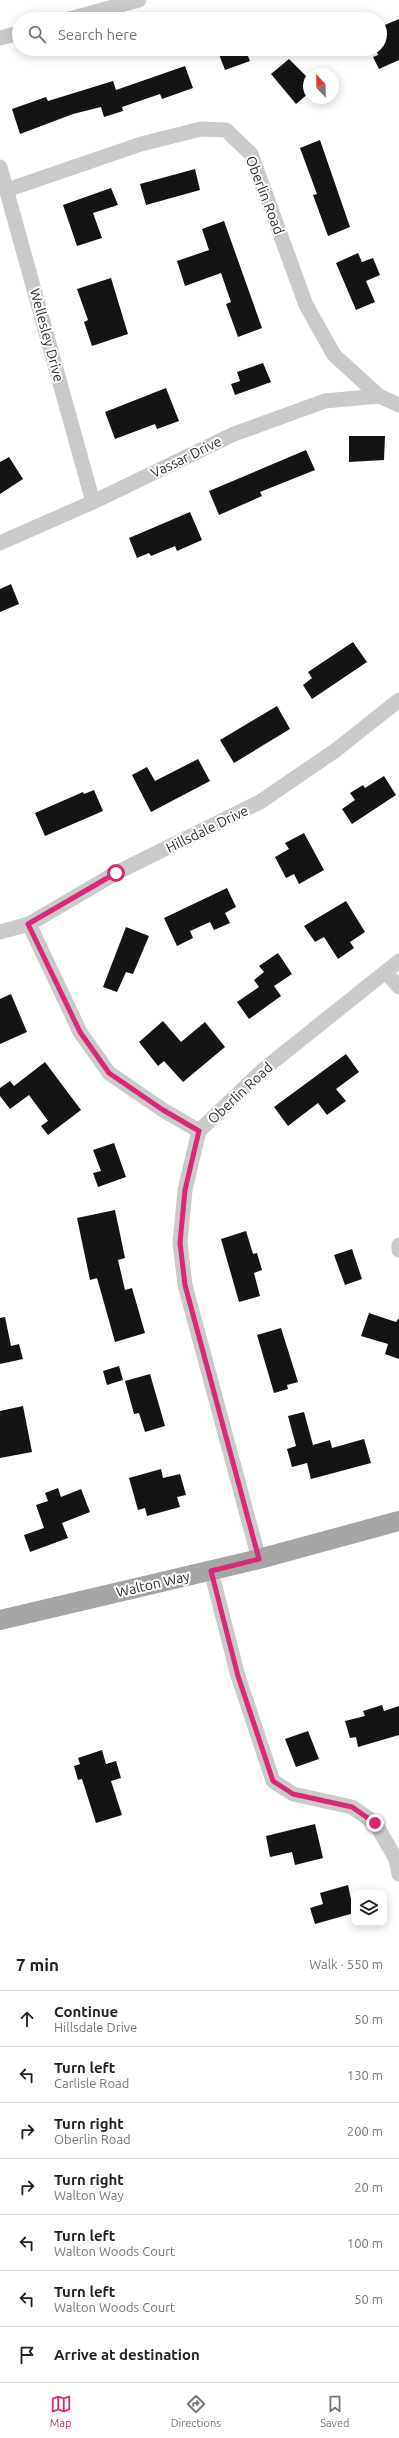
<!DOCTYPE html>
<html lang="en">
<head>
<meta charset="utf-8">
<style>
	:root { --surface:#fff; --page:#f6f6f6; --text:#222; --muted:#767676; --line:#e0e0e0; --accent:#db2777 }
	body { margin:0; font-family:Ubuntu,sans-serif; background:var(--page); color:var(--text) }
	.controls { position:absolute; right:12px; bottom:12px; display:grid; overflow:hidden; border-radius:8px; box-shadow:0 2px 10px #0003 }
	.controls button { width:36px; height:36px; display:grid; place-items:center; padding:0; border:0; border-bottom:1px solid var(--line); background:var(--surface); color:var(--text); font:20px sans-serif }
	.compass { position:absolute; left:303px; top:68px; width:36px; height:36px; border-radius:50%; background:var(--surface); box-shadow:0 2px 10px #0003; rotate:338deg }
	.stop { position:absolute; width:12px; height:12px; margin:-9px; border:3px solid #db2777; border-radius:50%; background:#fff }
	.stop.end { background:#db2777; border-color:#fff; box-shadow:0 1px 4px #0008 }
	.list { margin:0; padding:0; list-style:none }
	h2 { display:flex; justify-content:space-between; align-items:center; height:52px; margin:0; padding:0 16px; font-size:17px }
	h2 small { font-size:13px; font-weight:400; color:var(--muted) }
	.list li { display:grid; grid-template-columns:26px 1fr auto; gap:12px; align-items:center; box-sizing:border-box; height:56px; padding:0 16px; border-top:1px solid var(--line) }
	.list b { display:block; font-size:15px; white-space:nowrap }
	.list p { margin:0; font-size:13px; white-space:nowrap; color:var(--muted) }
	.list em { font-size:13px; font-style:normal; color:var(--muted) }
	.icon { flex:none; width:22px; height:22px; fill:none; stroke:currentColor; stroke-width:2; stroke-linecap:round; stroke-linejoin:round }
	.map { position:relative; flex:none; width:399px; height:1938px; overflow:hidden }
	.search { position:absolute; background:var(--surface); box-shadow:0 2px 10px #0003; left:12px; right:12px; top:12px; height:44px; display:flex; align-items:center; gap:10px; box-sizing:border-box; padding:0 14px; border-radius:22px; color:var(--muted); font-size:15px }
	.sheet { height:444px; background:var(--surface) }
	nav { display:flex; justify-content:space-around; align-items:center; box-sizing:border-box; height:56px; border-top:1px solid var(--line); background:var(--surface); font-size:11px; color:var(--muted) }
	nav a { display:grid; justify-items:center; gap:2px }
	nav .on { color:var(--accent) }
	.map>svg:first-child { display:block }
</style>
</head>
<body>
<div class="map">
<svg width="399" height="1938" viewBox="0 0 399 1938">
	<rect width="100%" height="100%" fill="#fff"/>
	<g fill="#141414">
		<polygon points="399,19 399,60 379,69 373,57 378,55 376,49 380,49 380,27"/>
		<polygon points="217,49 245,49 250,61 225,70"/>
		<polygon points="289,59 309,79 309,93 296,104 271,74"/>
		<polygon points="185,66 193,88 162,99 160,94 122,107 123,111 104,117 101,107 73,114 20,134 12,109 46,97 48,101 113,81 116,90"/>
		<polygon points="320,140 350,227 328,236 313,195 317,194 300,148"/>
		<polygon points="195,169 200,190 146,205 140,184"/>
		<polygon points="111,188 118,205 93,213 102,238 77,246 63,205"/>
		<polygon points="224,221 262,328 238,337 226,304 231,302 221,273 185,286 177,261 209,250 202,229"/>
		<polygon points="358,253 362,262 373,258 380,275 366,281 375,302 356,310 336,263"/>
		<polygon points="111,278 128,334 92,346 84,322 88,320 77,289"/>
		<polygon points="263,363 271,382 235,395 231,384 240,381 237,372"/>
		<polygon points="166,388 179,421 157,429 155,424 115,439 105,412"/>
		<polygon points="349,436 385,436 384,460 349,462"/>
		<polygon points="306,450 315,470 260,492 262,496 219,515 209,491"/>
		<polygon points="9,457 23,479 0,494 0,462"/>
		<polygon points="190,512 202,540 177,551 175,546 151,556 149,553 137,558 129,538"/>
		<polygon points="11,584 19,604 0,612 0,589"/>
		<polygon points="353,642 367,662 312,699 303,685 312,678 308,672"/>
		<polygon points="277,706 290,729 234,763 220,740"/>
		<polygon points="198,759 210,781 151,812 132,775 147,767 155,781"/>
		<polygon points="384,776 396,795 352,824 342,809 355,800 350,793 363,785 365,788"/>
		<polygon points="94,790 103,811 45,836 35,813 83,792 84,794"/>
		<polygon points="304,833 324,870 299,884 294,874 286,878 275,857 289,849 285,843"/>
		<polygon points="227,888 236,907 225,913 230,923 214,930 210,922 190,931 193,938 177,946 164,918"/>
		<polygon points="346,901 365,932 350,942 354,948 338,959 324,937 315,942 304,926"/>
		<polygon points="126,927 149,936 133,974 126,972 117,992 103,987"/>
		<polygon points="278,953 292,974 274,986 281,996 249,1019 237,1002 259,987 254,980 264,972 259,966"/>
		<polygon points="11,994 27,1032 0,1044 0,999"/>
		<polygon points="163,1021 181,1042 205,1022 225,1047 183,1082 164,1061 158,1066 139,1042"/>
		<polygon points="346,1054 359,1072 336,1089 346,1101 327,1115 318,1103 288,1126 274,1107"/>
		<polygon points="45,1062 81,1110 48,1135 41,1126 48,1121 29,1095 10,1109 0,1096 0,1088 10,1081 14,1086"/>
		<polygon points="114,1143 126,1177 98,1187 93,1173 101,1171 93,1150"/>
		<polygon points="115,1210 125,1258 118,1260 125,1290 132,1288 145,1333 115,1342 97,1278 90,1280 77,1218"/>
		<polygon points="246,1231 253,1254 257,1253 262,1270 254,1273 260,1296 239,1302 221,1239"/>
		<polygon points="352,1249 362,1279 345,1285 334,1255"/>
		<polygon points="369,1313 396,1322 399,1318 399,1359 385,1354 388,1344 361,1336"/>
		<polygon points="5,1317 11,1346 19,1344 23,1359 0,1364 0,1318"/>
		<polygon points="281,1328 298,1382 287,1385 288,1389 274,1393 257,1335"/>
		<polygon points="119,1366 123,1380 107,1385 103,1371"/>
		<polygon points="150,1374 165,1426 145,1432 139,1413 134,1414 125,1381"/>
		<polygon points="23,1406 32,1452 0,1458 0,1411"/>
		<polygon points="304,1412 313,1445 330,1440 332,1448 364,1439 371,1463 311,1479 307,1463 292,1467 287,1449 296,1446 288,1416"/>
		<polygon points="161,1469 163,1478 180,1474 186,1495 177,1497 180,1507 147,1516 145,1508 138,1510 129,1478"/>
		<polygon points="58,1488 61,1497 81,1489 90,1512 62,1523 68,1538 30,1552 24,1535 44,1528 36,1505 48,1501 45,1493"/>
		<polygon points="382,1705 384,1711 399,1706 399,1735 358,1747 356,1737 350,1738 345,1721 365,1716 363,1711"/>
		<polygon points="308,1731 319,1759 296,1767 285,1739"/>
		<polygon points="102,1750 106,1764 116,1761 121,1778 111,1781 122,1815 96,1823 82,1779 78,1780 74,1766 80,1764 78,1758"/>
		<polygon points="315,1824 323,1858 295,1865 292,1852 270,1857 266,1836"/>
		<polygon points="348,1885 354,1913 315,1924 310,1908 323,1904 320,1893"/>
	</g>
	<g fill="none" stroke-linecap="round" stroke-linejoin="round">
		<g stroke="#cacaca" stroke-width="15">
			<polyline points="69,19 139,0"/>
			<polyline points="0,38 19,33"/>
			<polyline points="0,167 93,502"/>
			<polyline points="7,190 141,144 201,129 226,130 251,154 306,305 334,355 379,396 399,405"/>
			<polyline points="0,543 93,502 234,434 325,401 379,396"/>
			<polyline points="29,924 80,1032 109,1073 163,1110 199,1131"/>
			<polyline points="0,932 29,924 116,873 260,802 336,750 399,700"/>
			<polyline points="386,973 399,987"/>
			<polyline points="399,1245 399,1250"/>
			<polyline points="259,1559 185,1285 180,1243 185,1190 199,1131 264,1069 399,961"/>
			<polyline points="211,1571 238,1676 273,1781 293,1794 352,1807 375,1823 396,1859 399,1874"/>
		</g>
		<polyline stroke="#a5a5a5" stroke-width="20" points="0,1620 259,1559 399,1521"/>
	</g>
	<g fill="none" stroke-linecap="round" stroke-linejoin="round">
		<polyline stroke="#db2777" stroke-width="5" points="116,873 28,924 80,1032 109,1073 163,1110 199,1131 185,1190 180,1243 185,1285 259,1559 211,1571 238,1676 273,1781 293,1794 352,1807 375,1823"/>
	</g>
	<g text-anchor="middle" stroke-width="4" stroke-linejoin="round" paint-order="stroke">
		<g font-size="14" fill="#2d2d2d" stroke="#fff">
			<text transform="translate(265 195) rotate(69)" y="5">Oberlin Road</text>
			<text transform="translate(47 335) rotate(75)" y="5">Wellesley Drive</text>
			<text transform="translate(186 457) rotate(-26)" y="5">Vassar Drive</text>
			<text transform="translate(207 829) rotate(-26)" y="5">Hillsdale Drive</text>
			<text transform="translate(240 1093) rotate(-43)" y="5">Oberlin Road</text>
			<text transform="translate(153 1584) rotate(-13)" y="5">Walton Way</text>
		</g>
	</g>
</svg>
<div class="controls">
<button><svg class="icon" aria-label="layers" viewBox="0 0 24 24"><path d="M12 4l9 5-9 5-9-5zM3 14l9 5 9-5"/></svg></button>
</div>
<svg class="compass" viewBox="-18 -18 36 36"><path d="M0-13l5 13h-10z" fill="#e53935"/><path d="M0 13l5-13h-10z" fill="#767676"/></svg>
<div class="stop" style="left:116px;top:873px"></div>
<div class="stop end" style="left:375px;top:1823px"></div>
<div class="search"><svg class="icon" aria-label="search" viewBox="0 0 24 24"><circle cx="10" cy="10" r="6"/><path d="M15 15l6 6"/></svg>Search here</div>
</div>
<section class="sheet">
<h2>7 min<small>Walk · 550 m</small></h2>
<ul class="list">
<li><svg class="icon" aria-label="ahead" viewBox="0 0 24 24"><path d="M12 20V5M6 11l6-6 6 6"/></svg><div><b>Continue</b><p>Hillsdale Drive</p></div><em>50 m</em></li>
<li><svg class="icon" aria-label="left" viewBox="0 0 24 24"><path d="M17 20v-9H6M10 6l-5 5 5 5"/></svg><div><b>Turn left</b><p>Carlisle Road</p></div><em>130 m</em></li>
<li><svg class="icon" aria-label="right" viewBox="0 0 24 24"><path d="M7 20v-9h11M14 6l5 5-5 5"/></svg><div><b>Turn right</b><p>Oberlin Road</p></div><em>200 m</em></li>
<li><svg class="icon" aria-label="right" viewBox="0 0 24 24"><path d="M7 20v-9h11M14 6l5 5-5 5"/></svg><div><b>Turn right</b><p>Walton Way</p></div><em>20 m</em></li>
<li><svg class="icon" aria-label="left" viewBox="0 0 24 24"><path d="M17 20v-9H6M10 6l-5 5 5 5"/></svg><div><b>Turn left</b><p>Walton Woods Court</p></div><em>100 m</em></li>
<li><svg class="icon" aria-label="left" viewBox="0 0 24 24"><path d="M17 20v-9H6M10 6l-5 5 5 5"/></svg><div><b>Turn left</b><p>Walton Woods Court</p></div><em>50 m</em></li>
<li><svg class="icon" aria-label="arrive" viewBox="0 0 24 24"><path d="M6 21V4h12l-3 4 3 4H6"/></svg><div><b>Arrive at destination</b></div></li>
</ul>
</section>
<nav>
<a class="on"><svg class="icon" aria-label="map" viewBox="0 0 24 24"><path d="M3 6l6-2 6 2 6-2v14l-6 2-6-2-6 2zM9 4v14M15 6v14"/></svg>Map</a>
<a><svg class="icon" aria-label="directions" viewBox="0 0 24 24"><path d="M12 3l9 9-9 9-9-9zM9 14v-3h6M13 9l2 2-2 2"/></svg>Directions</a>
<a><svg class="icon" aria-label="saved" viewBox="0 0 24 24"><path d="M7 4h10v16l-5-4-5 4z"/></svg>Saved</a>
</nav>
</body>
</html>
